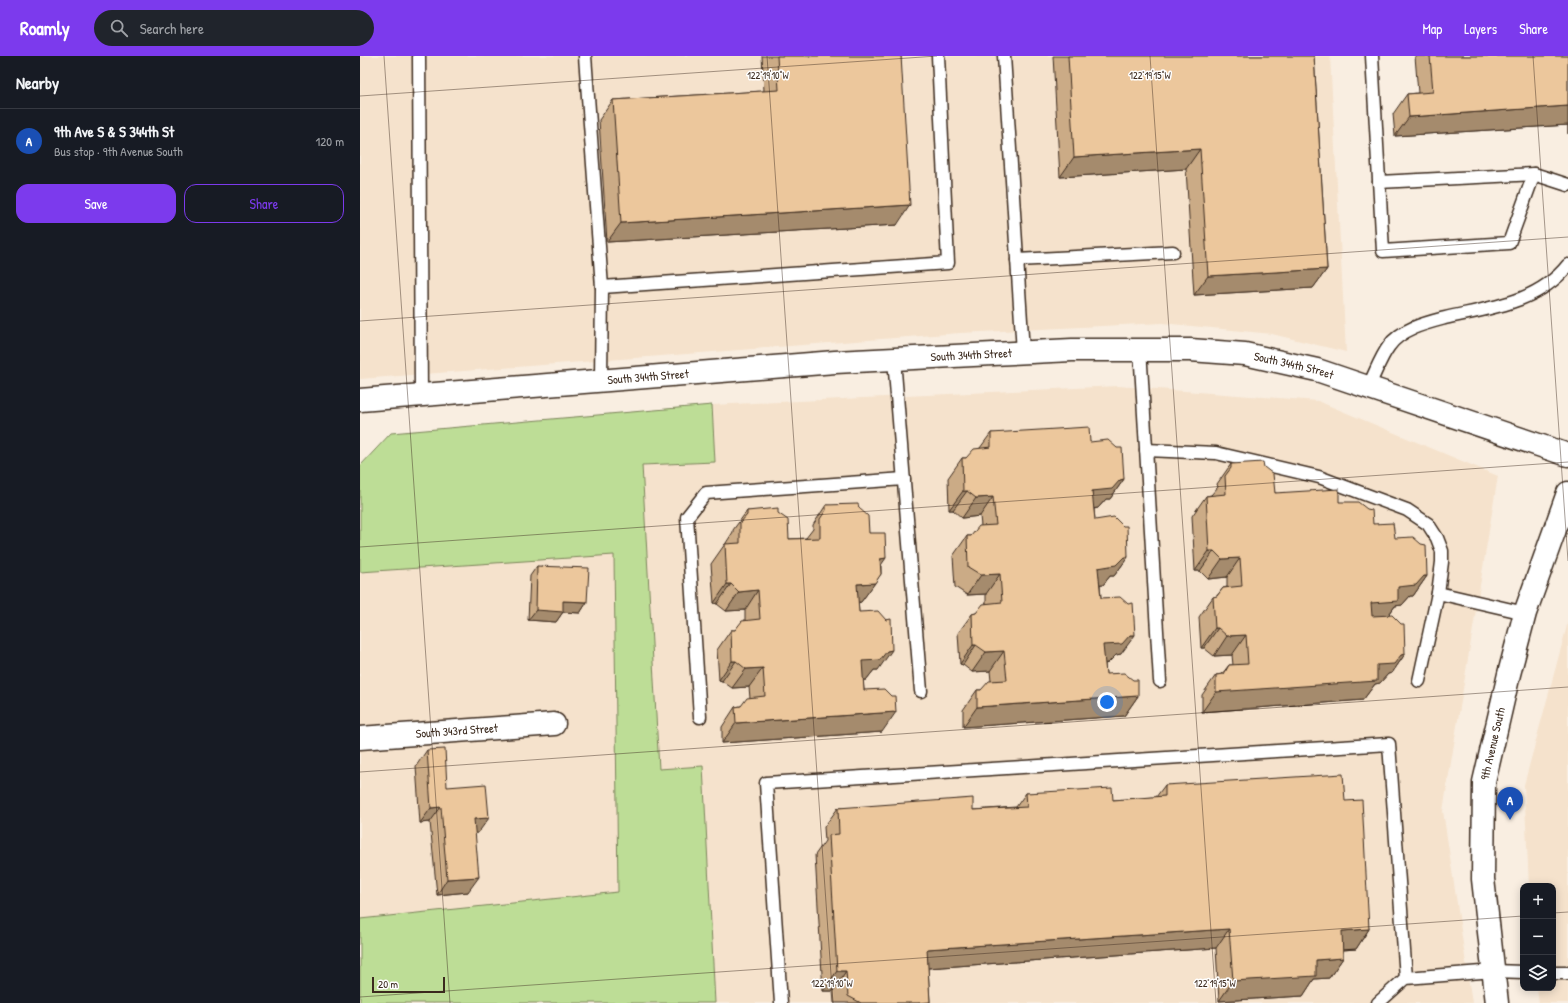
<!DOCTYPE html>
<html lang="en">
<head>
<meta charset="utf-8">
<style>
	:root { --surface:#171b24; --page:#20242c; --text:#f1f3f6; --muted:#9ea1a6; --line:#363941; --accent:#7c3aed }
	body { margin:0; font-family:"Patrick Hand",sans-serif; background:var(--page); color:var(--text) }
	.controls { position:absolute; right:12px; bottom:12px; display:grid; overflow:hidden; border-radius:8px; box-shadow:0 2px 10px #0003 }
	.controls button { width:36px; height:36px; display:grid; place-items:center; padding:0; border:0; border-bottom:1px solid var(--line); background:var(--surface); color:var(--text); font:20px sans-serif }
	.scale { position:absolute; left:12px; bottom:10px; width:73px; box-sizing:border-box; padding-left:4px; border:2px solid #3b2a1e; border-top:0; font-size:11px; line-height:14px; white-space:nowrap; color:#3b2a1e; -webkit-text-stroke:3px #fff; paint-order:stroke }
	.you { position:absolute; left:747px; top:646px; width:14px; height:14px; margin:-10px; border:3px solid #fff; border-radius:50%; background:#1a73e8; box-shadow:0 0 0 6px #1a73e833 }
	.badge { display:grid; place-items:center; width:26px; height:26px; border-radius:50%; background:var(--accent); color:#fff; font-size:13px; font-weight:700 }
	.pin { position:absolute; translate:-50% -33px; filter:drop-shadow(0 1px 2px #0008) }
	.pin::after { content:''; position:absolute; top:21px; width:14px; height:12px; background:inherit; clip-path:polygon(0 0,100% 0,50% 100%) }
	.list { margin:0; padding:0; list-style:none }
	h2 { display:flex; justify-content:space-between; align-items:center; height:52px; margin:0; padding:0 16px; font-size:17px }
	h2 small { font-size:13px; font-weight:400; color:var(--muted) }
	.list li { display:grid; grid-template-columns:26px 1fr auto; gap:12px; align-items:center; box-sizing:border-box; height:64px; padding:0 16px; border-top:1px solid var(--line) }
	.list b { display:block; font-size:15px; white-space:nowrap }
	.list p { margin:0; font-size:13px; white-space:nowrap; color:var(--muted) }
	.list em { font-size:13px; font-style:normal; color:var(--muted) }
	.actions { display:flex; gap:8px; padding:12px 16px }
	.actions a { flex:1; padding:9px 0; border:1px solid var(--accent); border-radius:12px; text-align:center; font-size:14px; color:var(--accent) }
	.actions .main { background:var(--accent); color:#fff }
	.icon { flex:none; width:22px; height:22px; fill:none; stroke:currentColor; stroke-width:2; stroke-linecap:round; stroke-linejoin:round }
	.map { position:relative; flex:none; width:1208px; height:947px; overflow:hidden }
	header { display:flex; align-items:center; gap:24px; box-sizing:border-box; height:56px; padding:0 20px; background:var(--accent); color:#fff }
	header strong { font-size:19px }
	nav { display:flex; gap:22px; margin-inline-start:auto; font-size:14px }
	.search { width:280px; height:36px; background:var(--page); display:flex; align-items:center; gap:10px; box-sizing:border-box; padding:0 14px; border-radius:22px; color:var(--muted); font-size:15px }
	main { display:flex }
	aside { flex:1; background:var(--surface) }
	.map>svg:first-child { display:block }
</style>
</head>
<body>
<header>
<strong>Roamly</strong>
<div class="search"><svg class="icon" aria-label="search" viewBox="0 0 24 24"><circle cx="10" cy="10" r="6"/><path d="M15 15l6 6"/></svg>Search here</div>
<nav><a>Map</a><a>Layers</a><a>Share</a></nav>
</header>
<main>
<aside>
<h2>Nearby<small></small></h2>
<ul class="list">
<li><span class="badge" style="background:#1a4fb4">A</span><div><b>9th Ave S &amp; S 344th St</b><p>Bus stop · 9th Avenue South</p></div><em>120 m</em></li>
</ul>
<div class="actions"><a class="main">Save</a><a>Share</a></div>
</aside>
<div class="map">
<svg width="1208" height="947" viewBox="0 0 1208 947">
	<rect width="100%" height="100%" fill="#f9eee1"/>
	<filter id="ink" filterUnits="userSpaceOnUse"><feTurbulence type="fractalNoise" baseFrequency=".025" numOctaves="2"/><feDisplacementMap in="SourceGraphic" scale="8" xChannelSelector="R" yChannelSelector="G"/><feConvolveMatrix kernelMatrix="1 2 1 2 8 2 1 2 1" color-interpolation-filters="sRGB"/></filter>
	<g filter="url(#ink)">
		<g fill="#f5e2cc">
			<polygon points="0,0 970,0 986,296 912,278 802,267 600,277 0,323"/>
			<polygon points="758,330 958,345 1138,420 1083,755 1112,947 355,947 343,711 299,714 282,409 355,406 352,349"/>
			<polygon points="254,498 258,836 0,863 0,516"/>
			<polygon points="1208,566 1208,947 1179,947 1177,932 1193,932 1193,830 1169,830 1164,729"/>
		</g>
		<polygon fill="#bddd96" stroke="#7c845a" points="352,349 355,406 282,409 299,713 343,710 355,947 0,947 0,863 258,836 254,499 0,516 0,410 31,377"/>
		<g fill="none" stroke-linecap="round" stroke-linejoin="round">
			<defs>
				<g id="service">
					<polyline points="59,0 61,338"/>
					<polyline points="225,0 242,231 241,324"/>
					<polyline points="644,0 663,296"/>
					<polyline points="1012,0 1023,195 1149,187 1174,118"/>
					<polyline points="1019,126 1174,118 1208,129"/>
					<polyline points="657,204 813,196"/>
					<polyline points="242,231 588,207 578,0"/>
					<polyline points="780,292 800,625"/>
					<polyline points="534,303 561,635"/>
					<path d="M1008,331C1015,318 1020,302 1029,290C1041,273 1066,267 1085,262C1129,252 1178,247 1208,209"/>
					<polyline points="786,394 856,397 959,421 1047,454 1068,468 1077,482 1082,495 1082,506 1078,537 1059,625"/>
					<polyline points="1078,537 1165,557"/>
					<polyline points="340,661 327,461 346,437 544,423"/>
					<polyline points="1193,917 1208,917"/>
					<polyline points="421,947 406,727 1029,688 1046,922"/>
					<polyline points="1018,947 1046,922 1134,915 1163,916"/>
				</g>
				<g id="minor">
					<path id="s1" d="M0,682L194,668"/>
				</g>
				<g id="tertiary">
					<path id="s2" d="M0,344L475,306L712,294H830L885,298L957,314L1208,399"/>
					<path id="s3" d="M1137,947L1123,823L1124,726L1149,618L1165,557L1208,437"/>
				</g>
			</defs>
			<use href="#service" stroke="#3b2a1e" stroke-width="15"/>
			<use href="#minor" stroke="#3b2a1e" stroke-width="25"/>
			<use href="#tertiary" stroke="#3b2a1e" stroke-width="25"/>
			<use href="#service" stroke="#fff" stroke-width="12"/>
			<use href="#minor" stroke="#fff" stroke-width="22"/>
			<use href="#tertiary" stroke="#fff" stroke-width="22"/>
		</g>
		<g fill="#cbab86" stroke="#3b2a1e">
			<polygon points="402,0 541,0 537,169 247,186 239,64 253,44 404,35"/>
			<polygon points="693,0 954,0 967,213 953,232 834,239 826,113 700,121"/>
			<polygon points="1055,0 1208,0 1208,78 1208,69 1035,80 1033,58 1047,38 1058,37"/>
			<polygon points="631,377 730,386 764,423 750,443 746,443 738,452 734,453 735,464 768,501 754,520 750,520 743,529 740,529 741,542 761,598 756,599 748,607 745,608 746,618 778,640 764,660 603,671 603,654 617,634 621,634 631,625 630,615 612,616 603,609 600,608 598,577 612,558 616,557 626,548 626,538 607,539 595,531 593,500 607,480 611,480 621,470 620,460 602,462 593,454 589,454 588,422 602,402 606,402 620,392"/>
			<polygon points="871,408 904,411 915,437 979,446 1013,468 1035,482 1067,520 1053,540 1050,540 1042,549 1035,550 1028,560 1045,598 1032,617 1028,618 1020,627 1015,628 1003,644 842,656 842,639 856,619 862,618 869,609 873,609 872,599 854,600 844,592 841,592 839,561 853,541 856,541 863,532 867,531 867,521 848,523 840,515 835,515 832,460 846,440 851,439 858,431 857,428"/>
			<polygon points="466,449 499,452 509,477 521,510 521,518 501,546 498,547 499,556 518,614 514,614 506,624 503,624 504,634 522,676 362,687 362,671 375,651 381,650 390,642 389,631 372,632 362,625 359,624 357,594 371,574 375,574 385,564 385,554 366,555 357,548 354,547 351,508 365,488 366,488 366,487 373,476 373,474 387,455 418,457 429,483 446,482 453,473 453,469"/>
			<polygon points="177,510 227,546 220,557 203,556 196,566 168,564 170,520"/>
			<polygon points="67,694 87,731 118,777 115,777 108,836 77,839 70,766 60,767 56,710"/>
			<polygon points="805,729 985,745 1009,873 996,893 983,894 983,902 969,922 954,923 943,940 859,945 856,892 568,912 570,947 474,947 473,935 463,935 455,799 465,785 464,771 478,752 613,754 656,751 666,737 753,744 796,741"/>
		</g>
		<g fill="#a58b6d" stroke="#3b2a1e">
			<polygon points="1208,50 1208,69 1035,80 1049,61"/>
			<polygon points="840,93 826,113 700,121 714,101"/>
			<polygon points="550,149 537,169 247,186 261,167"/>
			<polygon points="967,213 953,232 834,239 848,220"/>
			<polygon points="764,423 750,443 746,443 738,452 719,455 732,435 760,424"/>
			<polygon points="603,435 607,435 593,454 589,454"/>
			<polygon points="633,441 620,460 602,462 616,442"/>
			<polygon points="849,495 854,495 840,515 835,515"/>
			<polygon points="764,501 768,501 754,520 750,520 743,529 724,531 738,512"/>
			<polygon points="526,502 512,522 520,503"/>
			<polygon points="880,502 867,521 848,523 862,503"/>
			<polygon points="640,518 626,538 607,539 621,519"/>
			<polygon points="1064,520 1067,520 1053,540 1050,540 1042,549 1035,550 1024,565 997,566 1011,547 1038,531"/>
			<polygon points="515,527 501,546 483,548 497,528"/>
			<polygon points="367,528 371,528 357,548 354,547"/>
			<polygon points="398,534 385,554 366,555 379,536"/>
			<polygon points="203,545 227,546 220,557 203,556 196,566 168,564 176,554"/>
			<polygon points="855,572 858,572 844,592 841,592"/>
			<polygon points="770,579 775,579 761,598 756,599 748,607 729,609 743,589"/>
			<polygon points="886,579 872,599 854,600 867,580"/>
			<polygon points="613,589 616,589 603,609 600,608"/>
			<polygon points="532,594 518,614 514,614 506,624 488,625 502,605 527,595"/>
			<polygon points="644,595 630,615 612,616 626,596"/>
			<polygon points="1045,598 1032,617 1028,618 1020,627 1015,628 1003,644 842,656 856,636 1017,609 1041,599"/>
			<polygon points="372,605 376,605 362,625 359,624"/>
			<polygon points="403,612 389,631 372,632 386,613"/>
			<polygon points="778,640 764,660 603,671 617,651"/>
			<polygon points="536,656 522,676 362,687 376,667"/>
			<polygon points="81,751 70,766 60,767 71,752"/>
			<polygon points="129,762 118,777 103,778 114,763"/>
			<polygon points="119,821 108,836 77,839 87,823"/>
			<polygon points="869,873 856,892 553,913 567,893"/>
			<polygon points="1009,873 996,893 968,895 982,875"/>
			<polygon points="983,902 969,922 954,923 943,940 859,945 873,925 956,904"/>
			<polygon points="477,915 486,915 473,935 463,935"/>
		</g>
		<g fill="#ecc79c" stroke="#3b2a1e">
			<polygon points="417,0 541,0 550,149 261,167 253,44 419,34"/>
			<polygon points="708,0 954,0 967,213 848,220 840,93 714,101"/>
			<polygon points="1070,0 1208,0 1208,50 1049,61 1047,38 1073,36"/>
			<polygon points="729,371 730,386 748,384 757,392 762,392 764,423 760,424 752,433 732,435 735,464 754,461 763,470 767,470 768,501 764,501 756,509 738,512 741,542 760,541 768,548 773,547 775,579 770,579 762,588 743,589 746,618 764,617 773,624 778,624 778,640 617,651 617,634 621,634 629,625 647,624 644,595 626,596 616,589 613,589 612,558 616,557 623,548 642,546 640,518 621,519 608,511 607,480 611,480 619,470 636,469 633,441 616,442 607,435 603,435 602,402 606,402 614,393 631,391 631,377"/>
			<polygon points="903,406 904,411 913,418 915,437 979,433 979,446 998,446 1007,453 1012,454 1013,468 1033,467 1035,482 1053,481 1061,488 1066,489 1067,520 1064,520 1056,529 1038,531 1038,545 1011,547 1012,560 1032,559 1041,568 1044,568 1045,598 1041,599 1034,608 1017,609 1017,625 856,636 856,619 864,618 869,609 888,608 886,579 867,580 858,572 855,572 853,541 857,540 863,532 882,530 880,502 862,503 854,495 849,495 846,440 866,438 865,420 871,412 871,408"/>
			<polygon points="498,448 499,452 508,460 509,477 525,477 526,502 520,503 521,518 515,527 497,528 499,556 518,555 526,564 531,563 532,594 527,595 520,604 502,605 504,634 524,633 531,640 535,640 536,656 376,667 375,651 381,650 387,642 405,640 403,612 386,613 376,605 372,605 371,574 375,574 382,565 400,563 398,534 379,536 371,528 367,528 365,488 380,487 380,467 387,459 387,455 418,452 418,457 428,464 429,483 460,482 460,463 466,454 466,449"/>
			<polygon points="177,510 229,512 227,546 203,545 203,556 176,554"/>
			<polygon points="85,693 87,731 126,728 129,762 114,763 119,821 87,823 81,751 71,752 67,694"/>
			<polygon points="983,718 985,745 1002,744 1009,873 982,875 983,902 956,904 956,920 873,925 869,873 567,893 570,946 558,947 501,947 488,940 486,915 477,915 469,779 479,778 478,752 613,742 613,754 667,751 666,737 752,732 753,744 805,740 805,729"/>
		</g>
	</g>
	<path fill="none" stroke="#3b2a1e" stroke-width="1" stroke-opacity="0.45" d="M24,0L90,947M407,0L473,947M790,0L856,947M1173,0L1208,505M0,40L577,0M0,265L1208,181M0,491L1208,406M0,716L1208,631M1193,857L1208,856M0,941L1163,860"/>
	<g text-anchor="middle" stroke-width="3" stroke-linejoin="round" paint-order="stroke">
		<g font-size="12" fill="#3b2a1e" stroke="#fff">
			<text dy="4" stroke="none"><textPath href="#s2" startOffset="613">South 344th Street</textPath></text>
			<text dy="4" stroke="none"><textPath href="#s2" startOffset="937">South 344th Street</textPath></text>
			<text dy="4" stroke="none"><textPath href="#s2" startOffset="289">South 344th Street</textPath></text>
			<text dy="4" stroke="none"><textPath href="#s1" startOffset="97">South 343rd Street</textPath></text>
			<text dy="4" stroke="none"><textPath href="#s3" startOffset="261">9th Avenue South</textPath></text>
		</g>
	</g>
	<g font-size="10" text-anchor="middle" fill="#3b2a1e" stroke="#fff" stroke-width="3" stroke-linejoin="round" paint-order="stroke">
		<text x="408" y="23">122°19'10"W</text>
		<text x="790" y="23">122°19'15"W</text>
		<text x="472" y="931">122°19'10"W</text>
		<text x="855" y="931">122°19'15"W</text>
	</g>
</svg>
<div class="controls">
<button>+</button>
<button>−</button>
<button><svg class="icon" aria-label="layers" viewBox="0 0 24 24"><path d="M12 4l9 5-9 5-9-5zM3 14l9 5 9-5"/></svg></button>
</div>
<div class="scale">20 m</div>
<div class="you"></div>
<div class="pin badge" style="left:1150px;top:764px;background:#1a4fb4">A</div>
</div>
</main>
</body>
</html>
